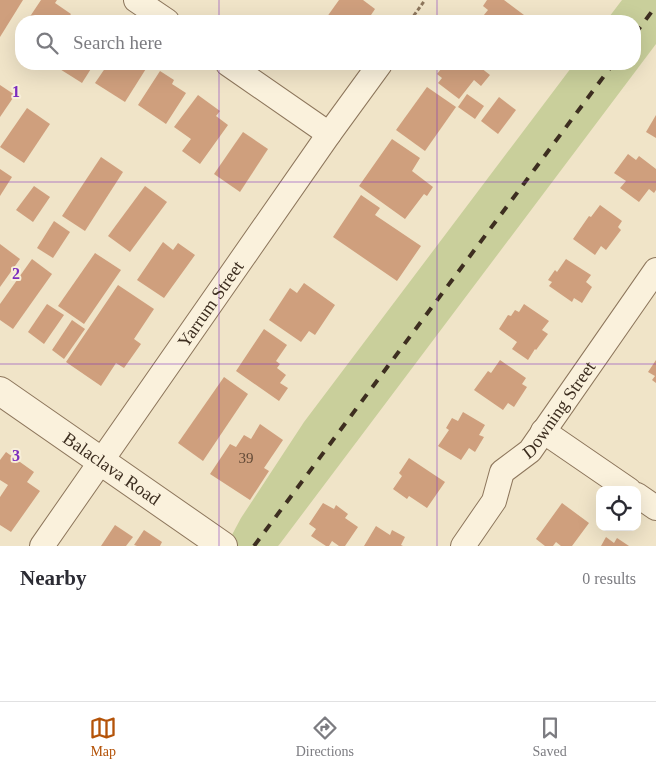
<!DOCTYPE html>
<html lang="en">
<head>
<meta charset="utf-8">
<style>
	:root { --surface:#fff; --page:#f2f2f3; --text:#2b2b33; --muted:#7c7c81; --line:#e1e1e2; --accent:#b45309 }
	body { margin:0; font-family:"Times New Roman",serif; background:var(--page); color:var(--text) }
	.controls { position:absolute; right:15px; bottom:15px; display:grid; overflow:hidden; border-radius:10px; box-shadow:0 5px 20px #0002 }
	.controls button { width:45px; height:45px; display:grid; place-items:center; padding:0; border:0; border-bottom:1px solid var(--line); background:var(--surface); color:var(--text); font:25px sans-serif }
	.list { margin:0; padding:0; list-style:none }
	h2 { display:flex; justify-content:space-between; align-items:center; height:65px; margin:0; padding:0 20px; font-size:21px }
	h2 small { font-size:16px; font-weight:400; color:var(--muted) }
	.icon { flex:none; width:28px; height:28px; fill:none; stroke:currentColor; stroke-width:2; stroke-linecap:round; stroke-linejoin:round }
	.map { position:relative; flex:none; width:656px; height:546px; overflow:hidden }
	.search { position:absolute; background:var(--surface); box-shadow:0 5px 20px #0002; left:15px; right:15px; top:15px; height:55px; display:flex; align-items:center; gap:12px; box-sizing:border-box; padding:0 18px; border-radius:20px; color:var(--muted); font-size:19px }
	.sheet { height:155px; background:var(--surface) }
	nav { display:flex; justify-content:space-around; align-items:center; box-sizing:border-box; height:70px; border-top:1px solid var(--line); background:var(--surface); font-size:14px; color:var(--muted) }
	nav a { display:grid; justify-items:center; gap:2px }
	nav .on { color:var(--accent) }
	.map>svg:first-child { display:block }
</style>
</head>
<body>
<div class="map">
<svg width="656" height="546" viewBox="0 0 656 546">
	<rect width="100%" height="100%" fill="#f0e4c8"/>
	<polygon fill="#c9cf9b" points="622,0 656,0 656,44 279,545 278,546 226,546 241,518 304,422 574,64 635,64 635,21 606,21"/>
	<g fill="#cf9f7d">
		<polygon points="0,0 23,0 0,37"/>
		<polygon points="41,0 57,0 55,3 71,14 66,21 27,21"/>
		<polygon points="339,0 363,0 375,9 367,21 324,21"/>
		<polygon points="487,0 504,0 528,18 526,21 479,21 488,10 483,6"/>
		<polygon points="57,64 94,64 82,83 55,66"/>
		<polygon points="108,64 149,64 125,102 95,83"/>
		<polygon points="445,64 476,64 490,75 481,86 474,80 459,99 438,83 442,78 437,74"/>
		<polygon points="160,71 174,80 172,84 186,93 166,124 138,105"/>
		<polygon points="0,85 15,95 0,117"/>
		<polygon points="427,87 456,107 425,151 396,130"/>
		<polygon points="467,94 484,106 475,119 458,107"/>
		<polygon points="198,95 220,111 216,116 228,125 200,164 182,151 191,139 174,127"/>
		<polygon points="499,97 516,110 498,134 481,121"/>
		<polygon points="27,108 50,124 24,163 0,147"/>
		<polygon points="656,115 656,138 646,132"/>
		<polygon points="243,132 268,149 240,192 214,174"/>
		<polygon points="392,139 420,158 412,171 433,187 427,196 424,194 405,219 359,186"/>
		<polygon points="628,154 636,160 639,156 656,169 656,190 654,193 649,189 639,202 620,188 626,181 614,173"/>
		<polygon points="101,157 123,172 85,231 62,216"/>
		<polygon points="0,169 12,177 0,196"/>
		<polygon points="34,186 50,197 33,222 16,210"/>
		<polygon points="145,186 167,202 130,252 108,236"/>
		<polygon points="361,195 380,208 375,215 421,246 397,281 333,237"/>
		<polygon points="600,205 622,221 618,227 621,230 606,250 601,246 595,255 573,239 589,216 591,217"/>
		<polygon points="54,221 70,232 53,258 37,248"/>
		<polygon points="163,242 173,250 178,243 195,255 164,298 137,280"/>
		<polygon points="0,244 20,259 0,287"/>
		<polygon points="95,253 121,270 84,324 58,306"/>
		<polygon points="32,259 52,274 13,329 0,320 0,304"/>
		<polygon points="566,259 591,275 586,282 592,287 582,303 574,298 572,302 549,286 552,282 548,280 555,270 557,272"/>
		<polygon points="304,283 335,305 315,335 309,331 301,342 269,320 290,288 297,293"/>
		<polygon points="118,285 154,309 134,339 141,344 124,368 116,363 101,386 66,362"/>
		<polygon points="47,304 64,315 44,344 28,332"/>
		<polygon points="524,304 549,321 542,330 548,334 536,350 535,349 528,360 512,349 517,342 499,329 508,315 511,316 515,310 519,312"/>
		<polygon points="72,320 85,329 64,359 52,350"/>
		<polygon points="264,329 287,345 276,361 280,364 277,368 286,375 280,383 288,388 279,401 236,371"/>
		<polygon points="500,360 526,378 522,384 527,387 514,407 508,403 503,410 474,390 488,371 491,373"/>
		<polygon points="656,360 656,383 652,380 655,376 648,372"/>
		<polygon points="224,377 248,394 203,461 178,443"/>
		<polygon points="463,412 485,425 479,435 484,437 475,452 469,448 461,460 438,446 449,430 446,428 452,418 458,421"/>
		<polygon points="260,424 283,440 264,468 269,471 250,500 210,474 230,444 236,447 244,435 251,439"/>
		<polygon points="6,452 34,472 27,482 40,491 11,532 0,525 0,497 8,485 0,480 0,460"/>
		<polygon points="409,458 445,482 427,508 409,496 407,499 393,489 402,476 399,473"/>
		<polygon points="323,503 334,509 336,505 348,514 345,518 358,527 345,546 339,546 332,541 329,546 326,546 311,536 316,529 309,524"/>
		<polygon points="562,503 589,523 572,546 561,546 556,542 553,546 545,546 536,539"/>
		<polygon points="115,525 133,537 126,546 101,546"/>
		<polygon points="376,526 390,535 392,530 405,537 401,545 403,546 364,546"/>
		<polygon points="144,530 162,542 160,546 137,546 134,545"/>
		<polygon points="606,537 614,543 617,538 629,546 601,546"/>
	</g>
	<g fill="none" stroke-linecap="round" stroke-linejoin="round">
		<defs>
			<g id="minor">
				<polyline points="136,0 167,21"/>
				<polyline points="228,64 329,134"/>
				<polyline points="543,431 629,490"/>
				<polyline points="637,495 656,508"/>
				<path id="s1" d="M42,546L329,134L380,64"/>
				<path id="s2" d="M463,546L494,501L502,472L530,451L656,270"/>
			</g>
			<g id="tertiary">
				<path id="s3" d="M0,391L223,546"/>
			</g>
		</defs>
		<use href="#minor" stroke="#8d765c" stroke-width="26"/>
		<use href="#tertiary" stroke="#8d765c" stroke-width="30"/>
		<polyline stroke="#8d765c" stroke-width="3" stroke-dasharray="4 2.5" stroke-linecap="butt" points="410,21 425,0"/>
		<use href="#minor" stroke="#faf1dc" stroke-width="24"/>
		<use href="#tertiary" stroke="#faf1dc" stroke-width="28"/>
		<g stroke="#3d2e20" stroke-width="4" stroke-dasharray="9 9" stroke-linecap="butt">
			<polyline points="635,34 656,6"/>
			<polyline points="254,546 613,64"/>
		</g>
	</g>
	<path fill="none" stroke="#7b2cbf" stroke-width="1" stroke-opacity="0.55" d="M219,0V21M437,0V21M219,64V546M437,64V546M0,182H656M0,364H656"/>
	<g text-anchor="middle" stroke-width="4" stroke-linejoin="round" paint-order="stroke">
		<g font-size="15" fill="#624a37">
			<text x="246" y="463">39</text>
		</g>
		<g font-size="18" fill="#3d2e20" stroke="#f7eed8">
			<text dy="6" stroke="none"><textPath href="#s1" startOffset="295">Yarrum Street</textPath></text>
			<text dy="6" stroke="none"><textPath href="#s2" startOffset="170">Downing Street</textPath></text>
			<text dy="6" stroke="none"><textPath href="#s3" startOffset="136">Balaclava Road</textPath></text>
		</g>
	</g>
	<g font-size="16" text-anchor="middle" font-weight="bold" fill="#7b2cbf" stroke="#f7eed8" stroke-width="4" stroke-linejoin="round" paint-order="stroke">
		<text x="16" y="97">1</text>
		<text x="16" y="279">2</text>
		<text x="16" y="461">3</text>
	</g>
</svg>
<div class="controls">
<button><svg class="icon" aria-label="locate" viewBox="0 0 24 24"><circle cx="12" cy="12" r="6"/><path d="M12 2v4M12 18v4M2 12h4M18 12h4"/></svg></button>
</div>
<div class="search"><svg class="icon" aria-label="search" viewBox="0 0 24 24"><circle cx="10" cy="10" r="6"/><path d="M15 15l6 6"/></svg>Search here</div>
</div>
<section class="sheet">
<h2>Nearby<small>0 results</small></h2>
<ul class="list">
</ul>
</section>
<nav>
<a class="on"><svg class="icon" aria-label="map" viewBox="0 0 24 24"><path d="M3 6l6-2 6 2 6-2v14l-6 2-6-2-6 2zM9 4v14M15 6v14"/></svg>Map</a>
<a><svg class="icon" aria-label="directions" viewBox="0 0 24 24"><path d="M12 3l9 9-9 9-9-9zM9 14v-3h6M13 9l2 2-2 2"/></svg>Directions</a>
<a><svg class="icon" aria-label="saved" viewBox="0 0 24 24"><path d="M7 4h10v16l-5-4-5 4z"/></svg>Saved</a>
</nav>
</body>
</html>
